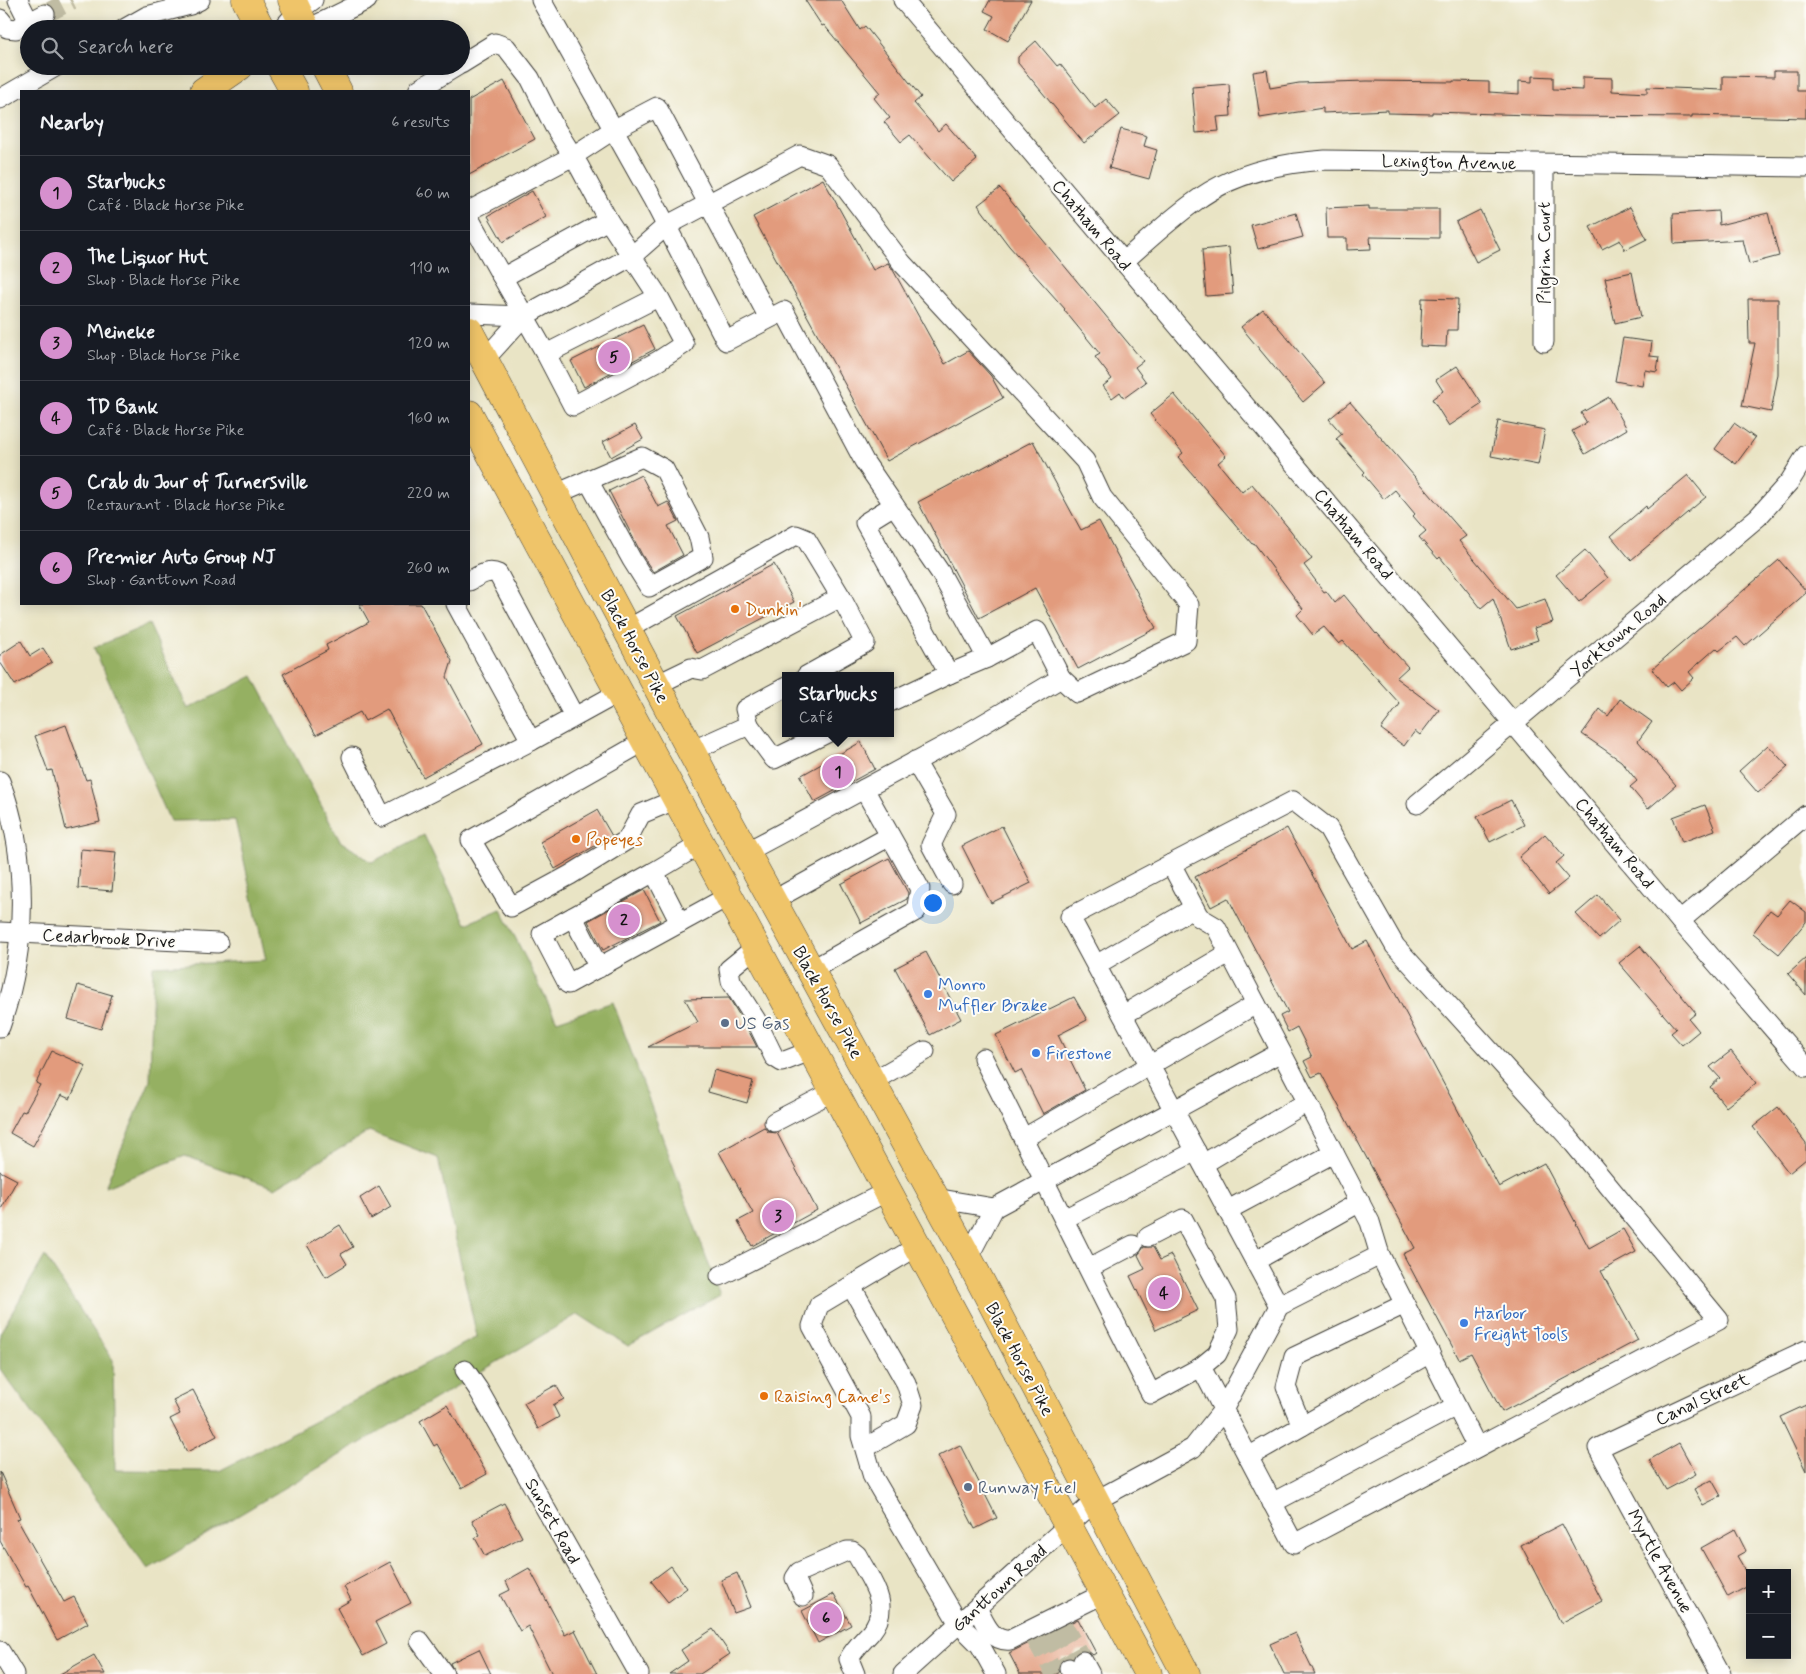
<!DOCTYPE html>
<html lang="en">
<head>
<meta charset="utf-8">
<style>
	:root { --surface:#171b24; --page:#20242c; --text:#f1f3f6; --muted:#9ea1a6; --line:#363941; --accent:#d690ce }
	body { margin:0; font-family:Mynerve,sans-serif; background:var(--page); color:var(--text) }
	.controls { position:absolute; right:15px; bottom:15px; display:grid; overflow:hidden; border-radius:0px; box-shadow:0 2px 12px #0003 }
	.controls button { width:45px; height:45px; display:grid; place-items:center; padding:0; border:0; border-bottom:1px solid var(--line); background:var(--surface); color:var(--text); font:25px sans-serif }
	.you { position:absolute; left:932px; top:902px; width:18px; height:18px; margin:-12px; border:4px solid #fff; border-radius:50%; background:#1a73e8; box-shadow:0 0 0 8px #1a73e833 }
	.badge { display:grid; place-items:center; width:32px; height:32px; border-radius:50%; background:var(--accent); color:#111; font-size:16px; font-weight:700 }
	.pin { position:absolute; translate:-50% -50%; border:2px solid #fff; box-shadow:0 1px 5px #0006 }
	.popup { position:absolute; left:782px; top:672px; width:112px; height:65px; box-sizing:border-box; display:grid; place-content:center; border-radius:0px; background:var(--surface); filter:drop-shadow(0 1px 4px #0005); font-size:16px; white-space:nowrap; color:var(--muted) }
	.popup b { font-size:19px; color:var(--text) }
	.popup::after { content:''; position:absolute; left:50%; top:100%; margin-left:-10px; border:10px solid transparent; border-top-color:var(--surface) }
	.list { margin:0; padding:0; list-style:none }
	h2 { display:flex; justify-content:space-between; align-items:center; height:65px; margin:0; padding:0 20px; font-size:21px }
	h2 small { font-size:16px; font-weight:400; color:var(--muted) }
	.list li { display:grid; grid-template-columns:32px 1fr auto; gap:15px; align-items:center; box-sizing:border-box; height:75px; padding:0 20px; border-top:1px solid var(--line) }
	.list b { display:block; font-size:19px; white-space:nowrap }
	.list p { margin:0; font-size:16px; white-space:nowrap; color:var(--muted) }
	.list em { font-size:16px; font-style:normal; color:var(--muted) }
	.icon { flex:none; width:28px; height:28px; fill:none; stroke:currentColor; stroke-width:2; stroke-linecap:round; stroke-linejoin:round }
	.map { position:relative; flex:none; width:1806px; height:1674px; overflow:hidden }
	.search { position:absolute; background:var(--surface); box-shadow:0 2px 12px #0003; left:20px; top:20px; width:450px; height:55px; display:flex; align-items:center; gap:12px; box-sizing:border-box; padding:0 18px; border-radius:28px; color:var(--muted); font-size:19px }
	.panel { position:absolute; background:var(--surface); box-shadow:0 2px 12px #0003; left:20px; top:90px; width:450px; height:515px; border-radius:0px }
	.map>svg:first-child { display:block }
</style>
</head>
<body>
<div class="map">
<svg width="1806" height="1674" viewBox="0 0 1806 1674">
	<rect width="100%" height="100%" fill="#fdfcf7"/>
	<filter id="ink" filterUnits="userSpaceOnUse"><feTurbulence type="fractalNoise" baseFrequency=".02" numOctaves="2"/><feDisplacementMap in="SourceGraphic" scale="10" xChannelSelector="R" yChannelSelector="G"/><feConvolveMatrix kernelMatrix="1 2 1 2 8 2 1 2 1" color-interpolation-filters="sRGB"/></filter>
	<filter id="wash" filterUnits="userSpaceOnUse"><feTurbulence type="fractalNoise" baseFrequency=".0096" numOctaves="4" result="noise"/><feDisplacementMap in="SourceGraphic" scale="20" xChannelSelector="R" yChannelSelector="G"/><feGaussianBlur stdDeviation="1.12" result="paint"/><feColorMatrix in="noise" values="0 0 0 0 0 0 0 0 0 0 0 0 0 0 0 0 0 1.4 0 .05"/><feComposite in="paint" operator="in"/></filter>
	<g filter="url(#wash)">
		<rect width="100%" height="100%" fill="#e9e4c5"/>
		<polygon fill="#95b062" stroke="#58663f" points="149,624 188,709 253,676 340,841 372,862 424,835 466,924 501,909 557,1021 613,1002 720,1295 628,1346 578,1314 148,1569 0,1369 0,1333 45,1256 113,1360 115,1470 219,1471 477,1337 438,1158 369,1131 275,1188 185,1156 105,1187 150,1081 153,966 266,960 235,820 170,821 94,648"/>
		<g id="blocks">
			<g fill="#e29b7d">
				<polygon points="805,0 841,0 860,30 865,26 921,97 914,103 938,131 946,124 977,160 951,182 910,135 901,142 884,122 890,118 874,98 880,93 824,25 822,26"/>
				<polygon points="990,0 1031,0 1008,41 987,29 994,16 984,11"/>
				<polygon points="1036,41 1057,66 1060,64 1095,108 1106,99 1120,115 1084,143 1018,63 1018,57"/>
				<polygon points="1267,70 1270,88 1299,83 1367,81 1453,82 1453,81 1489,82 1489,92 1519,94 1519,81 1532,82 1532,76 1553,77 1553,89 1583,90 1583,77 1612,78 1612,91 1647,93 1647,87 1723,90 1723,76 1774,77 1774,71 1797,71 1797,91 1806,91 1806,118 1692,115 1692,117 1563,116 1432,112 1432,114 1388,113 1388,110 1323,113 1323,108 1260,118 1253,72"/>
				<polygon points="504,81 535,139 469,175 469,100"/>
				<polygon points="1229,84 1231,116 1217,117 1219,131 1196,133 1192,87"/>
				<polygon points="1121,129 1147,136 1144,146 1157,150 1149,179 1109,168"/>
				<polygon points="823,179 873,270 888,263 893,270 945,364 968,351 991,376 1003,398 887,461 753,217"/>
				<polygon points="1000,188 1143,361 1135,367 1146,382 1124,398 1120,392 1112,398 1103,386 1112,379 1095,357 1100,354 1064,310 1065,309 1009,246 978,205"/>
				<polygon points="532,191 546,217 503,242 488,216"/>
				<polygon points="1369,206 1369,209 1439,209 1439,238 1370,237 1371,249 1347,250 1347,238 1327,238 1326,208"/>
				<polygon points="1630,207 1647,239 1625,250 1620,240 1602,249 1590,227"/>
				<polygon points="1480,210 1500,250 1476,262 1456,222"/>
				<polygon points="1718,211 1719,225 1768,213 1779,256 1749,264 1743,240 1674,244 1673,214"/>
				<polygon points="1296,213 1303,237 1258,249 1251,225"/>
				<polygon points="1229,247 1233,294 1206,296 1202,250"/>
				<polygon points="1632,272 1641,317 1615,323 1605,278"/>
				<polygon points="1422,298 1458,299 1457,330 1447,330 1446,347 1420,346"/>
				<polygon points="1748,299 1778,299 1778,374 1771,412 1742,406 1755,343 1749,343"/>
				<polygon points="1263,309 1325,383 1303,402 1241,327"/>
				<polygon points="643,325 655,349 584,387 571,361"/>
				<polygon points="1623,338 1652,342 1650,356 1659,357 1657,372 1645,370 1642,386 1615,381"/>
				<polygon points="1457,366 1482,404 1449,426 1432,399 1443,391 1436,380"/>
				<polygon points="1174,394 1226,456 1218,463 1242,492 1252,484 1291,531 1312,559 1304,565 1324,592 1326,591 1335,603 1344,595 1376,634 1377,633 1408,667 1396,678 1439,710 1420,735 1415,731 1404,746 1381,729 1400,704 1343,641 1339,644 1324,627 1313,635 1297,615 1303,609 1254,543 1252,544 1178,457 1183,453 1150,414"/>
				<polygon points="1609,397 1627,429 1585,454 1572,431 1587,423 1581,413"/>
				<polygon points="1350,402 1466,536 1459,541 1516,609 1545,599 1553,622 1534,628 1538,640 1511,649 1493,598 1481,608 1440,557 1438,559 1419,537 1426,531 1413,516 1415,514 1395,490 1384,499 1363,474 1365,472 1336,439 1342,434 1329,419"/>
				<polygon points="1498,421 1545,430 1538,465 1491,456"/>
				<polygon points="1734,423 1755,438 1736,464 1715,449"/>
				<polygon points="635,425 643,439 611,457 603,442"/>
				<polygon points="1033,441 1081,530 1099,521 1156,628 1078,669 1035,588 979,618 918,502"/>
				<polygon points="641,475 658,507 668,502 678,521 668,526 683,555 653,572 642,555 609,491"/>
				<polygon points="1688,475 1706,497 1631,560 1611,536 1646,506 1647,509"/>
				<polygon points="1585,550 1608,578 1579,602 1556,575"/>
				<polygon points="1779,560 1806,591 1806,593 1745,646 1737,637 1719,651 1716,648 1689,672 1694,678 1681,690 1674,682 1667,687 1652,669"/>
				<polygon points="774,564 794,602 697,653 677,616"/>
				<polygon points="359,604 421,604 452,661 447,677 483,744 423,777 387,709 365,721 360,712 316,735 283,674 328,650 326,645 369,622"/>
				<polygon points="21,641 30,656 43,648 52,662 15,685 0,662 0,655"/>
				<polygon points="1620,699 1652,722 1638,741 1676,785 1648,809 1630,787 1637,781 1621,761 1582,734 1600,709 1608,716"/>
				<polygon points="66,725 86,780 90,779 100,822 66,830 52,770 48,771 35,736"/>
				<polygon points="861,742 875,769 814,802 800,776"/>
				<polygon points="1768,745 1788,767 1758,793 1739,771"/>
				<polygon points="1511,800 1524,825 1490,842 1477,817"/>
				<polygon points="1705,805 1715,830 1682,842 1673,817"/>
				<polygon points="597,810 612,836 555,869 540,842"/>
				<polygon points="1002,826 1031,883 991,903 962,846"/>
				<polygon points="1287,828 1352,949 1367,941 1499,1187 1544,1163 1589,1248 1623,1229 1636,1252 1601,1271 1638,1340 1502,1412 1471,1353 1459,1359 1403,1254 1415,1248 1321,1073 1312,1077 1304,1061 1312,1057 1297,1027 1288,1032 1280,1016 1288,1012 1228,898 1211,907 1195,877"/>
				<polygon points="1545,834 1564,856 1556,863 1569,878 1549,894 1519,857"/>
				<polygon points="81,849 116,852 112,891 78,888"/>
				<polygon points="889,858 908,893 907,899 861,923 841,884"/>
				<polygon points="644,890 660,921 603,950 588,921"/>
				<polygon points="1598,895 1620,920 1599,939 1576,914"/>
				<polygon points="1790,900 1806,912 1806,922 1779,954 1753,933 1770,910 1777,915"/>
				<polygon points="1640,946 1696,1013 1689,1019 1699,1031 1682,1045 1671,1033 1676,1029 1619,963"/>
				<polygon points="926,952 961,1019 930,1035 895,968"/>
				<polygon points="1806,958 1806,995 1788,974"/>
				<polygon points="78,985 112,995 101,1029 68,1019"/>
				<polygon points="1074,997 1087,1020 1058,1035 1085,1090 1043,1114 1021,1070 1015,1073 996,1035"/>
				<polygon points="729,998 746,1026 757,1047 648,1047 698,1022 685,999"/>
				<polygon points="52,1051 86,1066 70,1099 61,1095 33,1146 10,1133 22,1111 25,1112 40,1085 36,1083"/>
				<polygon points="1731,1051 1756,1083 1726,1107 1710,1087 1720,1078 1710,1067"/>
				<polygon points="714,1070 753,1081 747,1103 708,1092"/>
				<polygon points="1778,1107 1806,1143 1806,1159 1789,1173 1753,1127"/>
				<polygon points="764,1127 768,1132 777,1133 817,1210 752,1246 738,1221 753,1213 719,1152"/>
				<polygon points="0,1171 17,1180 0,1211"/>
				<polygon points="379,1186 391,1207 371,1219 360,1198"/>
				<polygon points="340,1225 353,1247 341,1254 347,1264 326,1277 307,1245"/>
				<polygon points="1144,1247 1153,1247 1160,1260 1171,1255 1198,1310 1156,1330 1130,1276 1145,1269 1138,1255"/>
				<polygon points="556,1385 564,1399 553,1405 559,1417 538,1429 524,1403"/>
				<polygon points="193,1390 217,1436 187,1452 170,1419 180,1414 173,1400"/>
				<polygon points="447,1405 487,1474 462,1488 437,1444 434,1446 420,1421"/>
				<polygon points="1806,1405 1806,1471 1780,1417"/>
				<polygon points="1679,1443 1696,1474 1666,1490 1649,1460"/>
				<polygon points="960,1445 997,1518 975,1529 938,1456"/>
				<polygon points="0,1472 20,1518 17,1519 64,1602 74,1597 88,1623 57,1640 28,1586 26,1587 0,1541"/>
				<polygon points="1712,1480 1721,1496 1703,1505 1694,1489"/>
				<polygon points="504,1503 522,1537 485,1556 475,1538 480,1535 472,1520"/>
				<polygon points="1562,1524 1602,1601 1561,1623 1521,1545"/>
				<polygon points="1735,1529 1746,1551 1737,1556 1750,1578 1750,1585 1728,1597 1701,1548"/>
				<polygon points="390,1562 411,1603 375,1622 386,1644 363,1656 337,1608 351,1600 344,1587"/>
				<polygon points="671,1566 687,1588 668,1602 651,1581"/>
				<polygon points="529,1568 565,1635 575,1630 597,1674 552,1674 528,1626 520,1631 500,1595 510,1590 506,1581"/>
				<polygon points="737,1573 751,1607 734,1613 721,1580"/>
				<polygon points="834,1594 851,1625 818,1643 802,1611"/>
				<polygon points="1078,1619 1096,1653 1093,1655 1088,1651 1083,1650 1077,1651 1073,1658 1063,1658 1059,1663 1058,1674 1020,1674 1009,1653"/>
				<polygon points="713,1629 730,1654 700,1674 669,1674 688,1661 681,1650"/>
				<polygon points="1295,1633 1315,1674 1284,1674 1270,1644"/>
				<polygon points="479,1649 491,1674 455,1674 450,1663"/>
				<polygon points="94,1655 105,1674 60,1674"/>
			</g>
		</g>
	</g>
	<g filter="url(#ink)">
		<use href="#blocks" fill-opacity="0" stroke="#3b3a35" stroke-width="1"/>
		<g fill="none" stroke-linecap="round" stroke-linejoin="round">
			<g stroke="#c0bca3" stroke-width="19" stroke-dasharray="19 9" stroke-linecap="butt">
				<polyline points="45,14 72,0"/>
				<polyline points="1062,1624 1083,1661"/>
				<polyline points="1049,1632 1069,1668"/>
				<polyline points="1035,1638 1055,1674"/>
			</g>
			<defs>
				<g id="minor">
					<polyline points="18,0 29,22"/>
					<polyline points="541,0 652,198 726,341 784,311 864,461 940,572 987,658 1037,631 1061,678 961,737 746,852"/>
					<polyline points="903,0 1680,921 1806,1067"/>
					<polyline points="0,19 7,28 16,29 45,14"/>
					<polyline points="124,29 147,16 190,5 200,0"/>
					<polyline points="282,29 298,11 313,0"/>
					<polyline points="308,29 367,0"/>
					<polyline points="461,64 495,43 506,47 530,78 554,126 579,166 608,220 509,274 501,275 469,218"/>
					<polyline points="418,91 419,89 457,66"/>
					<polyline points="0,99 57,66"/>
					<polyline points="469,211 573,156 613,130 657,107 769,318"/>
					<path d="M1123,262C1146,242 1168,221 1193,203C1230,174 1280,163 1325,160L1806,167"/>
					<polyline points="501,275 546,354 573,406 658,361 684,344 660,299 608,220"/>
					<polyline points="469,314 524,316"/>
					<polyline points="1544,342 1544,164"/>
					<polyline points="546,354 658,297"/>
					<polyline points="484,360 524,316 632,256 666,226 800,155 828,165 902,263 1085,461 1102,497 1189,605 1186,641 1077,693 1061,678"/>
					<polyline points="556,494 642,457 664,469 699,537 703,557 649,587 632,560 588,480"/>
					<polyline points="894,505 865,523 949,674"/>
					<path d="M469,581C479,576 488,569 498,574L574,716"/>
					<polyline points="456,604 531,741 620,692"/>
					<polyline points="626,630 796,535 806,539 841,597"/>
					<polyline points="656,685 691,668 702,670 841,597 865,643 806,676"/>
					<polyline points="890,702 949,674 987,658"/>
					<polyline points="749,725 774,759 827,733"/>
					<polyline points="645,741 471,840 511,907 570,875 627,840 641,814 677,799"/>
					<polyline points="691,751 749,725 745,709 786,687"/>
					<polyline points="352,757 382,817 531,741"/>
					<polyline points="915,761 946,814 931,845 952,884"/>
					<path d="M0,781C30,860 27,949 0,1027"/>
					<polyline points="1417,804 1758,517 1790,481 1806,455"/>
					<polyline points="701,844 654,872 542,934 568,984 729,896"/>
					<polyline points="1171,864 1070,917 1279,1306"/>
					<polyline points="654,872 680,923"/>
					<polyline points="772,901 890,836"/>
					<polyline points="573,917 599,968"/>
					<polyline points="1680,921 1806,815"/>
					<polyline points="0,932 218,943"/>
					<polyline points="756,947 729,969 731,981 756,1020 774,1057 782,1062 813,1050"/>
					<polyline points="1096,965 1194,908"/>
					<polyline points="811,970 916,911 920,889 864,789"/>
					<polyline points="1123,1015 1229,953"/>
					<polyline points="983,1058 1151,1394 1201,1367 1217,1354 1229,1329 1226,1299 1183,1219 1148,1237"/>
					<polyline points="871,1082 925,1051"/>
					<polyline points="774,1122 834,1091"/>
					<polyline points="1024,1138 1256,1004"/>
					<polyline points="1203,1164 1307,1102"/>
					<polyline points="935,1198 994,1208"/>
					<polyline points="1228,1210 1334,1153"/>
					<polyline points="1064,1219 1196,1151"/>
					<polyline points="918,1246 819,1305 812,1326 861,1417 861,1436 873,1477 959,1624 980,1645 996,1674"/>
					<polyline points="1380,1255 1477,1447"/>
					<polyline points="968,1258 994,1208 1281,1052"/>
					<polyline points="1255,1261 1360,1202"/>
					<polyline points="1089,1268 1133,1245"/>
					<polyline points="720,1276 888,1191"/>
					<polyline points="851,1286 906,1383 913,1405 906,1424 865,1448"/>
					<polyline points="465,1370 478,1389 639,1674"/>
					<polyline points="1302,1426 1286,1387 1294,1357 1405,1304"/>
					<polyline points="1248,1457 1430,1353"/>
					<polyline points="1272,1503 1456,1406"/>
					<path d="M803,1596L795,1578L799,1572L847,1551H852L857,1555C870,1580 893,1605 871,1632C863,1641 854,1649 849,1659L855,1674"/>
					<path d="M977,1608C985,1623 991,1642 1010,1640L1105,1593"/>
					<polyline points="420,1641 444,1674"/>
					<polyline points="0,1651 14,1674"/>
					<polyline points="1083,1661 1090,1674"/>
					<polyline points="1069,1668 1073,1674"/>
					<polyline points="903,1674 1095,1501 1193,1448 1223,1410 1279,1306 1380,1255 1370,1222 1216,927 1199,917 1171,864 1293,801 1328,828 1395,946 1569,1138 1719,1320 1294,1544 1201,1367"/>
					<polyline points="1721,1674 1598,1448 1806,1350"/>
				</g>
				<g id="highway">
					<polyline points="246,0 261,29"/>
					<polyline points="292,0 306,29"/>
					<polyline points="280,66 294,91"/>
					<polyline points="325,66 338,91"/>
					<polyline points="204,91 240,66"/>
					<polyline points="469,331 709,785 973,1267 1186,1674"/>
					<polyline points="469,414 1148,1674"/>
				</g>
			</defs>
			<use href="#minor" stroke="#3b3a35" stroke-width="21"/>
			<use href="#highway" stroke="#3b3a35" stroke-width="29"/>
			<use href="#minor" stroke="#fff" stroke-width="19"/>
			<use href="#highway" stroke="#efc469" stroke-width="28"/>
		</g>
	</g>
	<g fill="#e8710a" stroke="#fdfcf7" stroke-width="2">
		<circle cx="735" cy="609" r="5"/>
		<circle cx="576" cy="839" r="5"/>
		<circle cx="764" cy="1396" r="5"/>
	</g>
	<g fill="#3f7fe0" stroke="#fdfcf7" stroke-width="2">
		<circle cx="928" cy="994" r="5"/>
		<circle cx="1036" cy="1053" r="5"/>
		<circle cx="1464" cy="1323" r="5"/>
	</g>
	<g fill="#5c6f8a" stroke="#fdfcf7" stroke-width="2">
		<circle cx="725" cy="1023" r="5"/>
		<circle cx="968" cy="1487" r="5"/>
	</g>
	<g text-anchor="middle" stroke-width="4" stroke-linejoin="round" paint-order="stroke">
		<g font-size="18" fill="#1c1c1c" stroke="#fdfcf7">
			<text transform="translate(1449 162) rotate(1)" y="6">Lexington Avenue</text>
			<text transform="translate(1092 225) rotate(50)" y="6">Chatham Road</text>
			<text transform="translate(1544 253) rotate(-90)" y="6">Pilgrim Court</text>
			<text transform="translate(1354 534) rotate(50)" y="6">Chatham Road</text>
			<text transform="translate(1618 635) rotate(-40)" y="6">Yorktown Road</text>
			<text transform="translate(635 646) rotate(62)" y="6">Black Horse Pike</text>
			<text transform="translate(1615 843) rotate(50)" y="6">Chatham Road</text>
			<text transform="translate(109 938) rotate(3)" y="6">Cedarbrook Drive</text>
			<text transform="translate(828 1002) rotate(61)" y="6">Black Horse Pike</text>
			<text transform="translate(1020 1359) rotate(62)" y="6">Black Horse Pike</text>
			<text transform="translate(1702 1399) rotate(-25)" y="6">Canal Street</text>
			<text transform="translate(553 1521) rotate(61)" y="6">Sunset Road</text>
			<text transform="translate(1660 1561) rotate(61)" y="6">Myrtle Avenue</text>
			<text transform="translate(999 1588) rotate(-42)" y="6">Ganttown Road</text>
		</g>
		<g font-size="18" fill="#c56008" stroke="#fdfcf7" text-anchor="start">
			<text x="745" y="615">Dunkin'</text>
			<text x="586" y="845">Popeyes</text>
			<text x="774" y="1402">Raising Cane's</text>
		</g>
		<g font-size="18" fill="#366cbe" stroke="#fdfcf7" text-anchor="start">
			<text x="938" y="990">Monro<tspan x="938" dy="21">Muffler Brake</tspan></text>
			<text x="1046" y="1059">Firestone</text>
			<text x="1474" y="1319">Harbor<tspan x="1474" dy="21">Freight Tools</tspan></text>
		</g>
		<g font-size="18" fill="#4e5e75" stroke="#fdfcf7" text-anchor="start">
			<text x="735" y="1029">US Gas</text>
			<text x="978" y="1493">Runway Fuel</text>
		</g>
	</g>
</svg>
<div class="controls">
<button>+</button>
<button>−</button>
</div>
<div class="you"></div>
<div class="pin badge" style="left:838px;top:772px">1</div>
<div class="popup"><b>Starbucks</b>Café</div>
<div class="pin badge" style="left:624px;top:920px">2</div>
<div class="pin badge" style="left:778px;top:1216px">3</div>
<div class="pin badge" style="left:1164px;top:1293px">4</div>
<div class="pin badge" style="left:614px;top:357px">5</div>
<div class="pin badge" style="left:826px;top:1618px">6</div>
<div class="search"><svg class="icon" aria-label="search" viewBox="0 0 24 24"><circle cx="10" cy="10" r="6"/><path d="M15 15l6 6"/></svg>Search here</div>
<section class="panel">
<h2>Nearby<small>6 results</small></h2>
<ul class="list">
<li><span class="badge">1</span><div><b>Starbucks</b><p>Café · Black Horse Pike</p></div><em>60 m</em></li>
<li><span class="badge">2</span><div><b>The Liquor Hut</b><p>Shop · Black Horse Pike</p></div><em>110 m</em></li>
<li><span class="badge">3</span><div><b>Meineke</b><p>Shop · Black Horse Pike</p></div><em>120 m</em></li>
<li><span class="badge">4</span><div><b>TD Bank</b><p>Café · Black Horse Pike</p></div><em>160 m</em></li>
<li><span class="badge">5</span><div><b>Crab du Jour of Turnersville</b><p>Restaurant · Black Horse Pike</p></div><em>220 m</em></li>
<li><span class="badge">6</span><div><b>Premier Auto Group NJ</b><p>Shop · Ganttown Road</p></div><em>260 m</em></li>
</ul>
</section>
</div>
</body>
</html>
